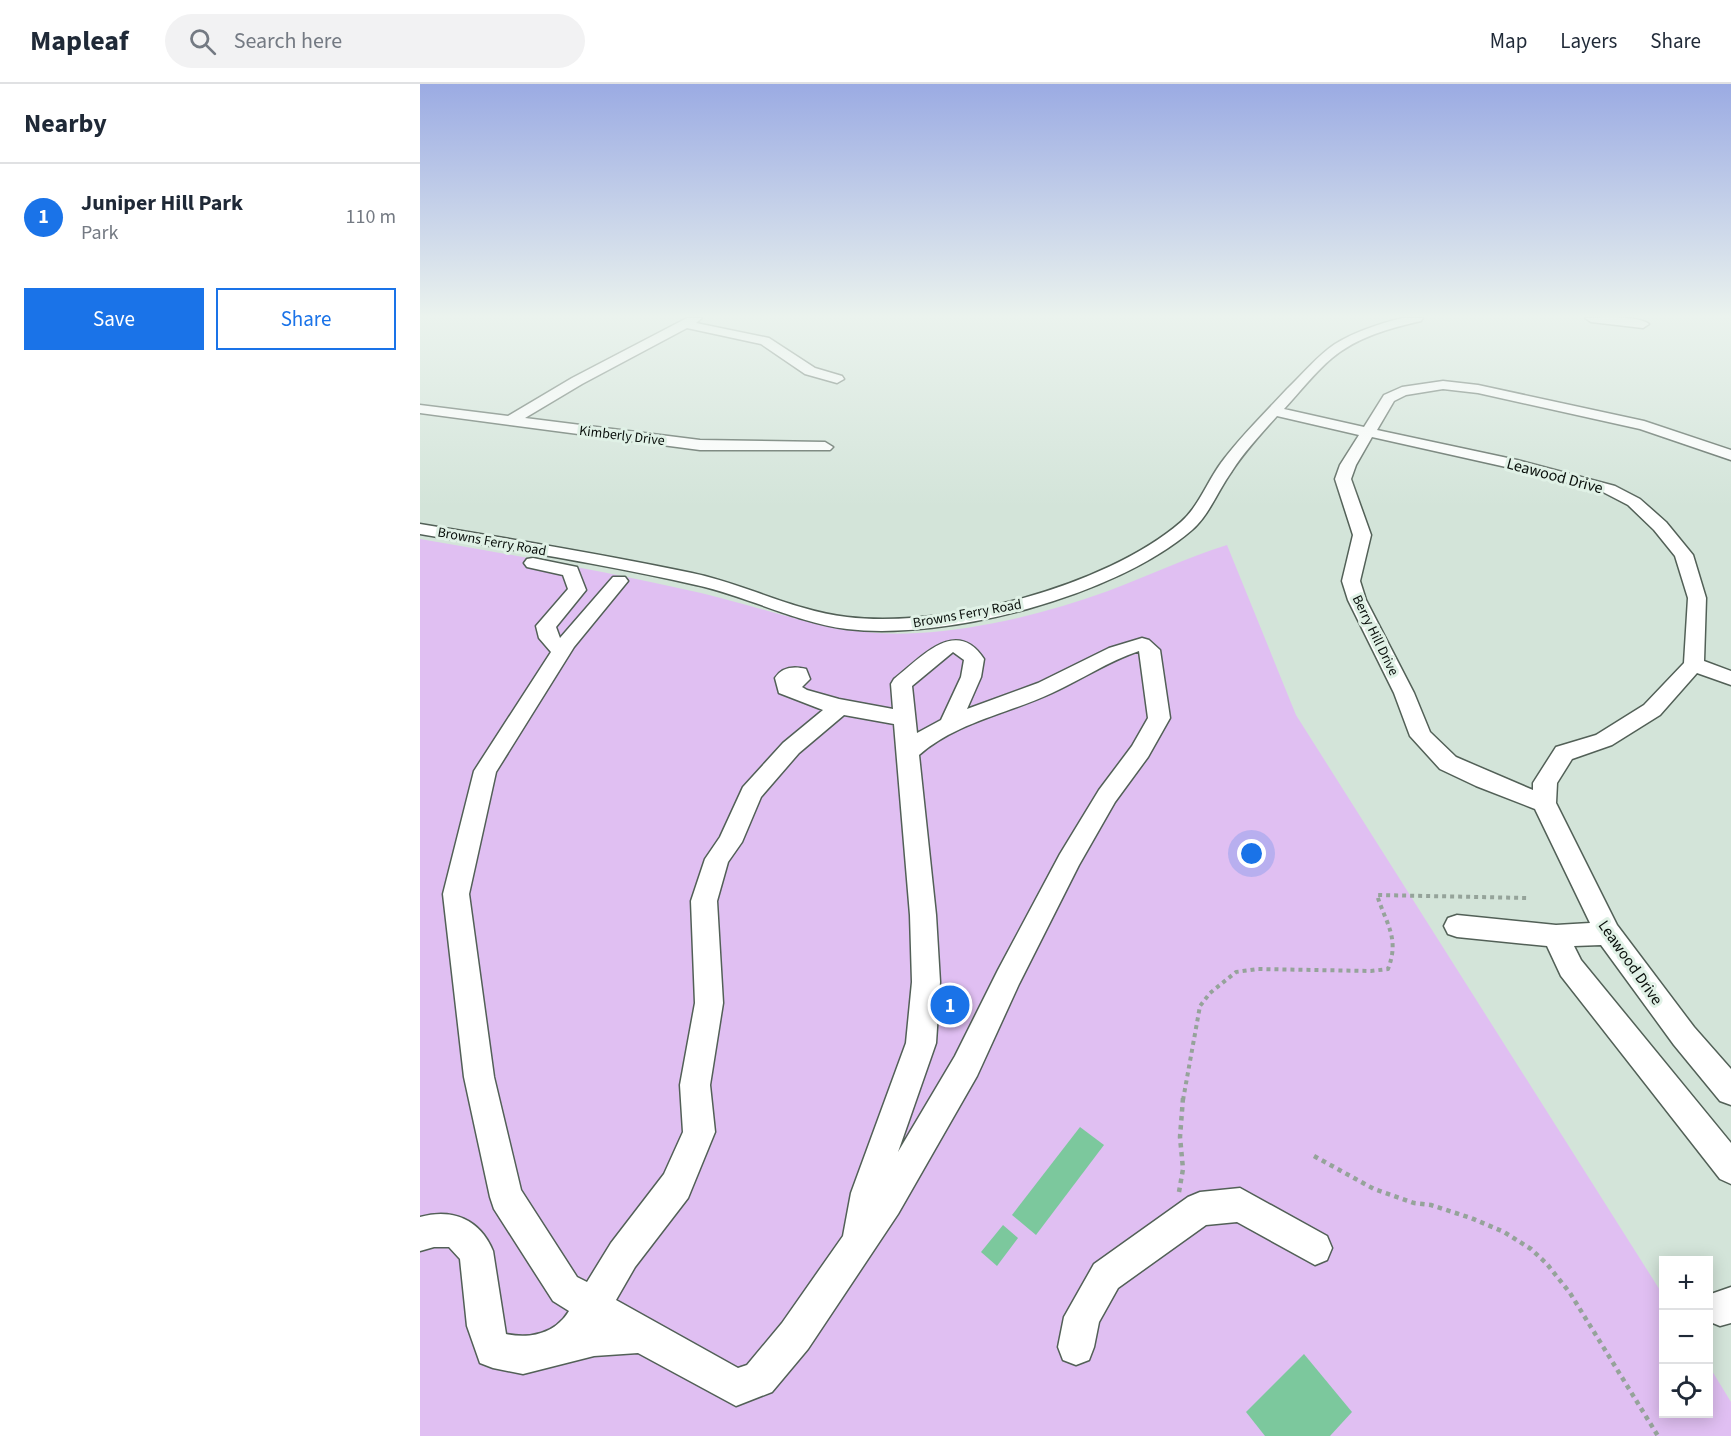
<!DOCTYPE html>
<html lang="en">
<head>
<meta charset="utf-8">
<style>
	:root { --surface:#fff; --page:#f2f2f3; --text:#1f2937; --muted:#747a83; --line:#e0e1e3; --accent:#1a73e8 }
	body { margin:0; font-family:"Source Sans 3",sans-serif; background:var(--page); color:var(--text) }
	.controls { position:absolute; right:18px; bottom:18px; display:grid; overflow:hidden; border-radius:0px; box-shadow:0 3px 15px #0003 }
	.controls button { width:54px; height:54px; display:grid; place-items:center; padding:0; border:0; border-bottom:2px solid var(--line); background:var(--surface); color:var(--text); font:30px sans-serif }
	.you { position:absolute; left:832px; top:770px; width:21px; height:21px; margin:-15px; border:4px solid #fff; border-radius:50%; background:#1a73e8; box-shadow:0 0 0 9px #1a73e833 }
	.badge { display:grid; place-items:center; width:39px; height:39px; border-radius:50%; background:var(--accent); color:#fff; font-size:20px; font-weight:700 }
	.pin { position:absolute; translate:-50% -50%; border:3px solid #fff; box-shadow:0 2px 6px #0006 }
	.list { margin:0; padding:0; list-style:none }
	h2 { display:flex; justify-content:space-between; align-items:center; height:78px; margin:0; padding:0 24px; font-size:26px }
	h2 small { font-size:20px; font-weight:400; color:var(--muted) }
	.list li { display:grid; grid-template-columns:39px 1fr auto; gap:18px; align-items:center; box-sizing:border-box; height:108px; padding:0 24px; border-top:2px solid var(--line) }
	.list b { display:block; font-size:22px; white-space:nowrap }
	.list p { margin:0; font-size:20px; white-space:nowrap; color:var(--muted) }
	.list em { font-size:20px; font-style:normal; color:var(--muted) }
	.actions { display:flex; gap:12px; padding:18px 24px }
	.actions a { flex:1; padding:14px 0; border:2px solid var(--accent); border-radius:0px; text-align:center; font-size:21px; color:var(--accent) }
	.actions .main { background:var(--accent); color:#fff }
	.icon { flex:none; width:33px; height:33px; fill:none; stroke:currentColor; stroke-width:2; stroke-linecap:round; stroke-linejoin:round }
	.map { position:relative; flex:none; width:1311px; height:1352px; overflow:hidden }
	header { display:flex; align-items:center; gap:36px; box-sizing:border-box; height:84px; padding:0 30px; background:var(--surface); border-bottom:2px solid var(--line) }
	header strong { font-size:28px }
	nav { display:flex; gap:33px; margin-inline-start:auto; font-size:21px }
	.search { width:420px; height:54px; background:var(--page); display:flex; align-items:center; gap:15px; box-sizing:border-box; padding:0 21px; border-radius:33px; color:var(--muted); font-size:22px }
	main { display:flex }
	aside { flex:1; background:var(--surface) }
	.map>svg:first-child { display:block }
</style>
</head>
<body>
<header>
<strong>Mapleaf</strong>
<div class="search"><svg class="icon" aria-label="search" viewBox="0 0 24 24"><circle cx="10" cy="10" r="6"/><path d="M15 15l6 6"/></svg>Search here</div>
<nav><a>Map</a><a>Layers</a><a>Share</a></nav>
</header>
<main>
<aside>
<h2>Nearby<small></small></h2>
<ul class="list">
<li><span class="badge">1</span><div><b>Juniper Hill Park</b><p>Park</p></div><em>110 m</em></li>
</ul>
<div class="actions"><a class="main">Save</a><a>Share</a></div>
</aside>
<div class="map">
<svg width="1311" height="1352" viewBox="0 0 1311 1352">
	<rect width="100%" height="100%" fill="#d3e4d9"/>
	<path fill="#e0bff2" d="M0,455C94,471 188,488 281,509C353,526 422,555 498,549C562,545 628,529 688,507C728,492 766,474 807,461L876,631L1243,1211L1244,1330H1288L1289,1282L1311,1318V1352H0Z"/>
	<g fill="#7cc89d">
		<polygon points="660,1043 684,1061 616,1151 592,1131"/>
		<polygon points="583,1141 598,1154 577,1182 561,1168"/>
		<polygon points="884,1270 932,1328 910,1352 845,1352 826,1328"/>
	</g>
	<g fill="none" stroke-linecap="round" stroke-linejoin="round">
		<defs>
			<g id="minor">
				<polygon points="267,234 282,234 276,239 349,254 395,284 422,292 424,295 417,299 385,290 341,260 267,244 162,300 105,334 280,356 405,358 413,363 410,366 280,366 0,329 0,321 88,332 152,294"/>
				<path d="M982,234H1003L1001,237C970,244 937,253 912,274C894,289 880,308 864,325L944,343L964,311L982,303L1023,297L1058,301L1224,337L1311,366V376L1220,345L1058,309L1023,305L986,311L974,317L957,346L1097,376L1195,402L1220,415L1246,438L1273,471L1286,514L1284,577L1311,587V601L1277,589L1240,631L1192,661L1152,675L1137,699L1136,719L1197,841L1274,943L1311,985V1021L1300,1017L1254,961L1181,861L1154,862L1161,876L1311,1059V1100L1300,1095L1141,892L1127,862L1037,853L1028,850L1024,842L1028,834L1037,831L1136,841L1170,839L1115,725L1056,702L1020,685L990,652L974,609L928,516L922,497L933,451L915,395L920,381L939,351L857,332C841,350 825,367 812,387C798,406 790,430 772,446C696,512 526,557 427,545C374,538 327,512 276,501C185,480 92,466 0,450V440C91,455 182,470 272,489C325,500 374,527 427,533C524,545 686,503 761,438C779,422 787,398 801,379C821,352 845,329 867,305C883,290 897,272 915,260C936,247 959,240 982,234ZM952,353L1095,385L1183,408L1208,421L1234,446L1255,472L1268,514L1264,579L1224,621L1176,651L1136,663L1113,699V706L1036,673L1010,648L994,609L946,516L940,497L951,451L931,395L936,381Z"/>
				<path d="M1165,234C1180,234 1218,231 1229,240L1223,244L1171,238Z"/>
				<path d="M113,474L157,483L166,506L136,543L140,554L193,493H205L208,497L154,563L76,688L49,810L74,993L101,1106L157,1193L167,1198L191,1159L244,1090L263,1048L260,1001L275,919L271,817L285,775L300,753L323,703L363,659L403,626L359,609L355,594C362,583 374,582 386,585L390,595L382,603L387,606L419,615L473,625L471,600L474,595C501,574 536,532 564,575L561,593L547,625L618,599L689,564L722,554L729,556L740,566L750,634L728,673L695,718L659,781L599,900L557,992L478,1130L388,1265L352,1308L316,1322L218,1269L174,1272L103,1290L73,1284L60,1279L47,1242L40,1175L29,1163H14L0,1167V1133C32,1124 60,1135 73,1167L86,1250C110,1255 135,1250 149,1227L133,1217L74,1125L70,1113L44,993L23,810L54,687L131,568L119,554L116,542L148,505L143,491L107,483L104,479L107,475ZM719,567L728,634L712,662L679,706L640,770L578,886L535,972L478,1068L516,959L520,898L516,831L499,671C537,638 587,630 632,609C661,596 688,577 719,567ZM533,568L544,576L541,593L521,636L497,649L492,602ZM424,631L474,640L490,831L492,898L486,959L431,1109L423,1152L362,1239L327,1281L318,1284L196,1216L215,1183L268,1114L295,1048L290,1001L303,919L297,817L308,778L322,758L341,713L379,669Z"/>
				<polygon points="820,1104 907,1152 912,1164 907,1176 895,1181 817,1138 786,1141 698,1204 679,1238 674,1263 669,1276 656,1281 643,1276 638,1263 644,1233 674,1180 768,1113 780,1108"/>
				<polygon points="1311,1203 1311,1239 1300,1242 1288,1237 1288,1211"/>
			</g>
		</defs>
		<use href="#minor" stroke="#526057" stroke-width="3"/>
		<path stroke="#95a39a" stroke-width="4" stroke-dasharray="4 4" stroke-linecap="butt" d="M763,1016L780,922L790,909L816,888L838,885L951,887L968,885C980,854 966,840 957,811L1108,814"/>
		<g stroke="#95a39a" stroke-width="4.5" stroke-dasharray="4.5 4.5" stroke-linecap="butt">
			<polyline points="894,1072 954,1105 994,1119 1011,1121 1051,1134 1084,1148 1111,1165 1127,1180 1150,1209 1238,1352"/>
			<polyline points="759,1108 763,1085 760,1053 763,1014"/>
		</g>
		<use href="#minor" fill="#fff" fill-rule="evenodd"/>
	</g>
	<linearGradient id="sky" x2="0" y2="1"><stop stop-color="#9babe3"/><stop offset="0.55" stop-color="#ebf3ee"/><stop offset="1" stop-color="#ebf3ee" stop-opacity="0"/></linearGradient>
	<rect width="1311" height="423" fill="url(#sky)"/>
	<g text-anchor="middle" stroke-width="6" stroke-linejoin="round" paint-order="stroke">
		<g font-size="14" fill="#090f0b" stroke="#e0f1e6">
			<text transform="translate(202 351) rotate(7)" y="5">Kimberly Drive</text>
			<text transform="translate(72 457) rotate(10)" y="5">Browns Ferry Road</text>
			<text transform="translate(547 529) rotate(-10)" y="5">Browns Ferry Road</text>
			<text transform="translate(956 551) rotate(64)" y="5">Berry Hill Drive</text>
		</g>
		<g font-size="16" fill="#090f0b" stroke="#e0f1e6">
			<text transform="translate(1135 391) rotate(15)" y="6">Leawood Drive</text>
			<text transform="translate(1211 878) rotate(55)" y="6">Leawood Drive</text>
		</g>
	</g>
</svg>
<div class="controls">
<button>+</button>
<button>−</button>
<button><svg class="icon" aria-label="locate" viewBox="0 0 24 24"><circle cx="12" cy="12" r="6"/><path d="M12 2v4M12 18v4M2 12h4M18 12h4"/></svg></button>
</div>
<div class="you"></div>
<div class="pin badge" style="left:530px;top:921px">1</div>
</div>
</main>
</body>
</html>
